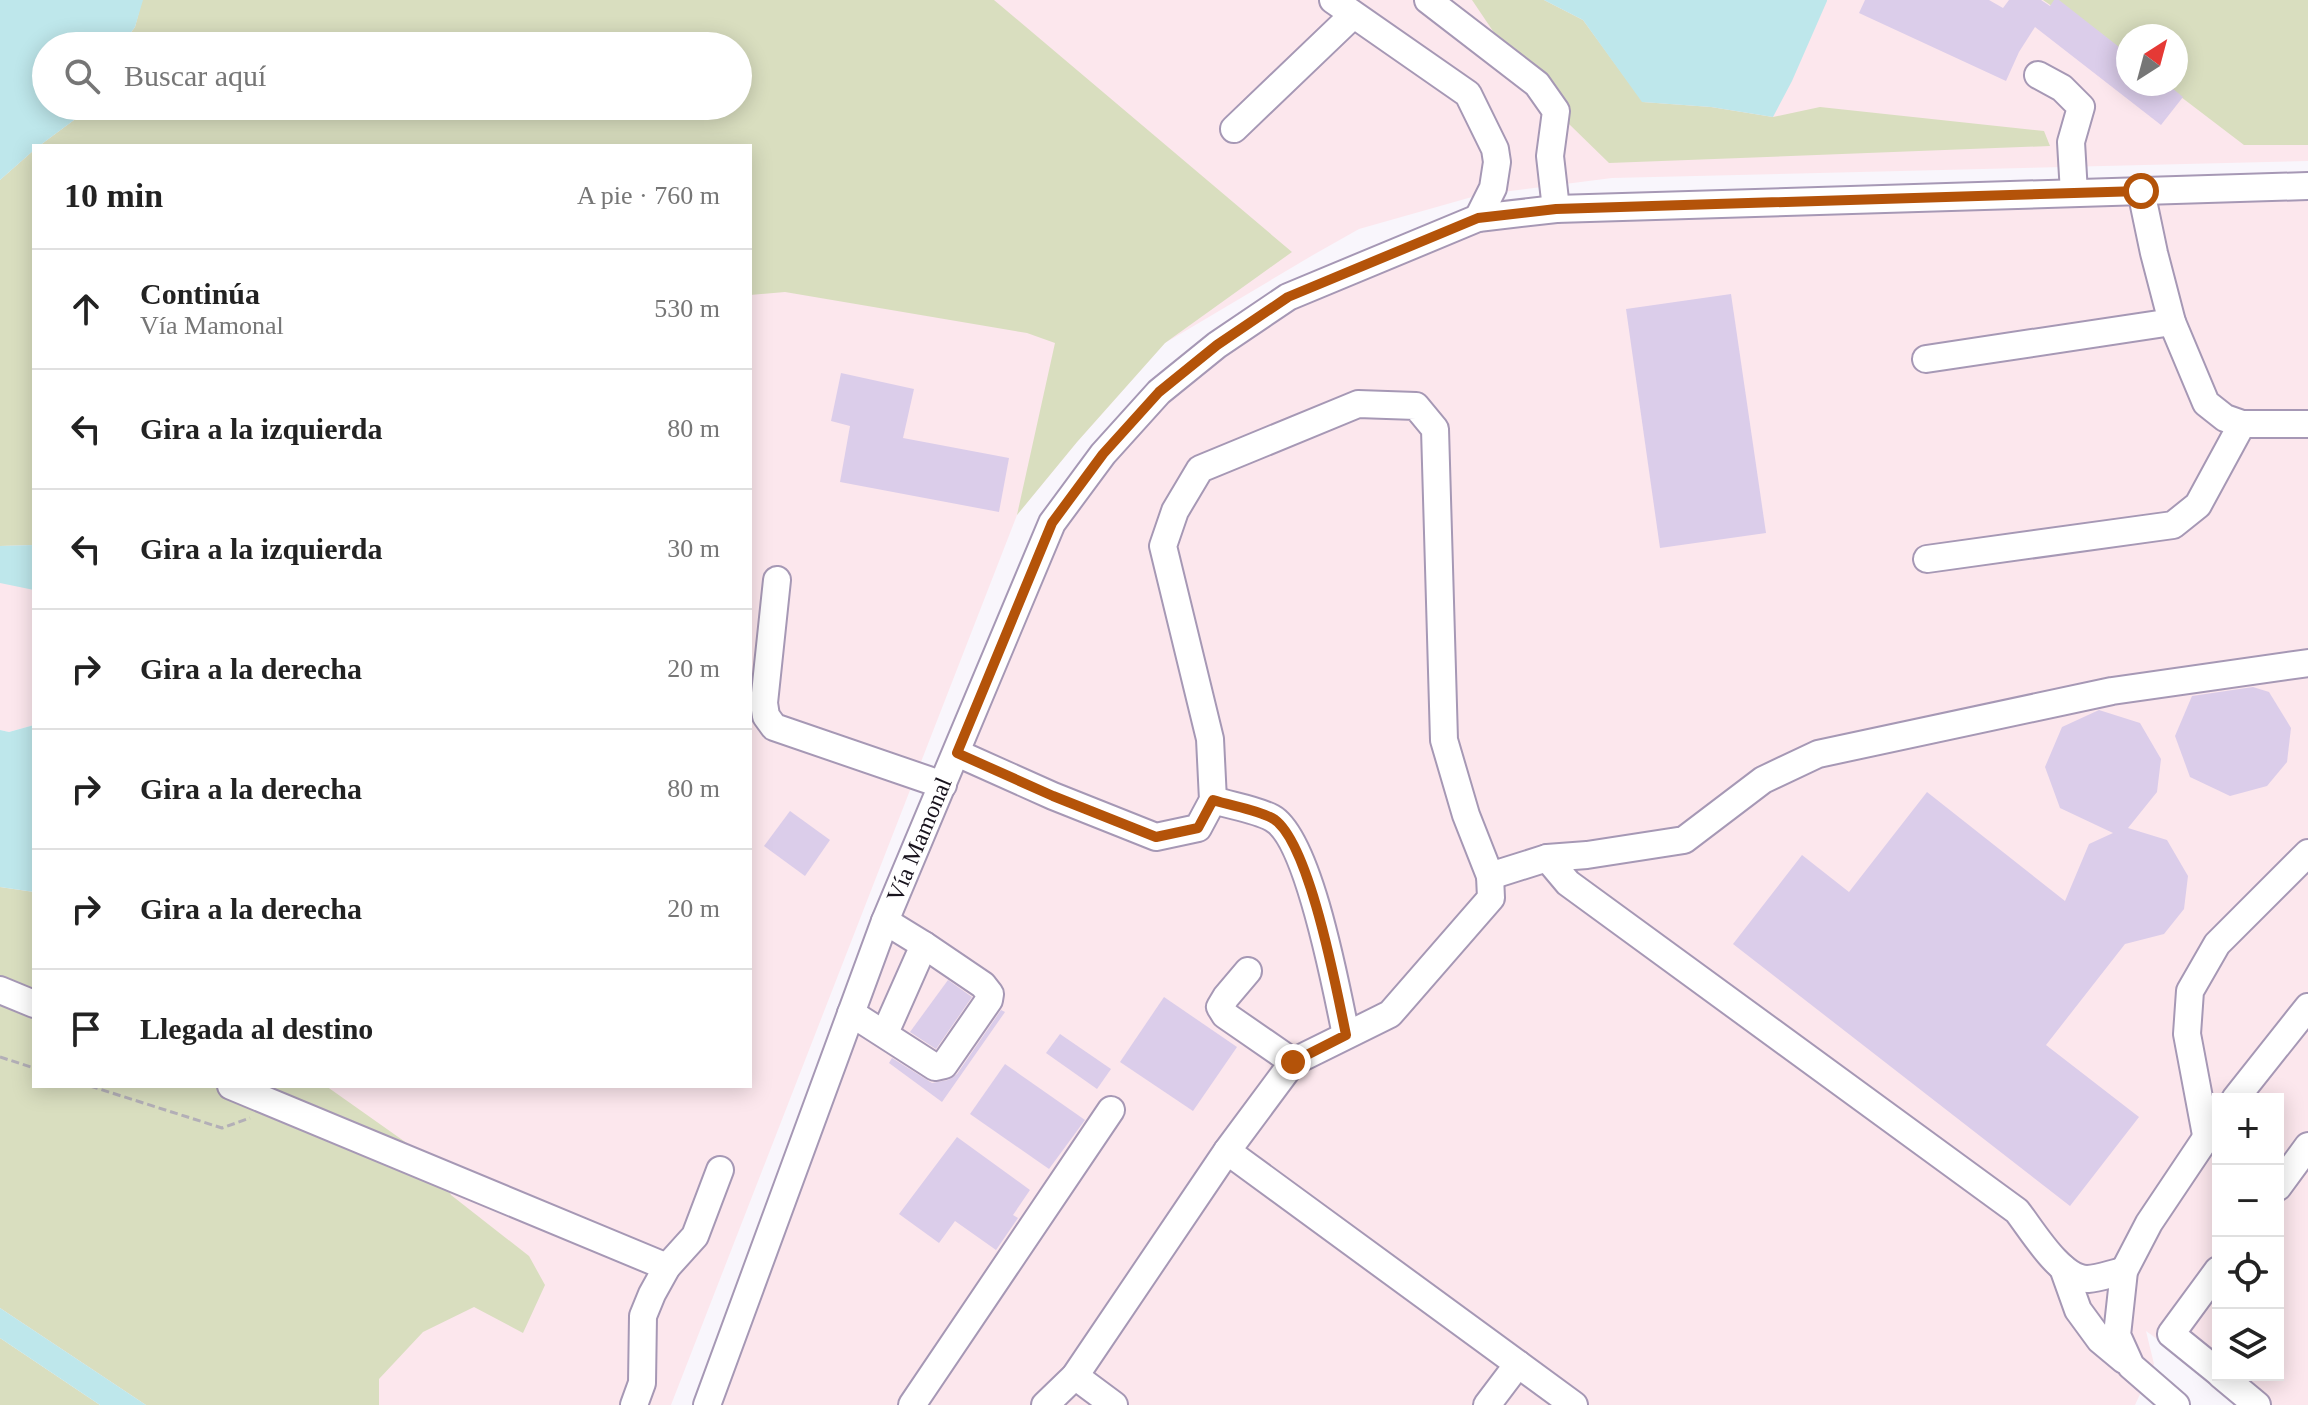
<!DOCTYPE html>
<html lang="es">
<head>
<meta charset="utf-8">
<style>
	:root { --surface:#fff; --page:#f6f6f6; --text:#222; --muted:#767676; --line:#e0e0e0 }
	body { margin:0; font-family:Georgia,serif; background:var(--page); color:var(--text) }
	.controls { position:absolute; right:24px; bottom:24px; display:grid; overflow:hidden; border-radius:0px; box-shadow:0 4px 20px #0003 }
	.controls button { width:72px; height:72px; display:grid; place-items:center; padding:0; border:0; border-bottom:2px solid var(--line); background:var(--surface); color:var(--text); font:40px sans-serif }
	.compass { position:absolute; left:2116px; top:24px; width:72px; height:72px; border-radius:50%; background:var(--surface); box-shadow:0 4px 20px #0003; rotate:36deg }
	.stop { position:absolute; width:24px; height:24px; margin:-18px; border:6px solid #b45309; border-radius:50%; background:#fff }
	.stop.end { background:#b45309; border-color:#fff; box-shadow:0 2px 8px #0008 }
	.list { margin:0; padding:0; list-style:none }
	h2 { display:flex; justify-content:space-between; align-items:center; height:104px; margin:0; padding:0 32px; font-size:34px }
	h2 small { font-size:26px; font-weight:400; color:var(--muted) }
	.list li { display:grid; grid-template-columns:52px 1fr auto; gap:24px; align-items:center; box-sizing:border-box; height:120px; padding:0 32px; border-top:2px solid var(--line) }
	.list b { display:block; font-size:30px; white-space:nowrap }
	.list p { margin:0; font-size:26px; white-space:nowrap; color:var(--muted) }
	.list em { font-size:26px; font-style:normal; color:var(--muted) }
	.icon { flex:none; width:44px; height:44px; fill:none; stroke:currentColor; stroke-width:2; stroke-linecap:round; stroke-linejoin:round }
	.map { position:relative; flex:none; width:2308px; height:1405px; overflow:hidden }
	.search { position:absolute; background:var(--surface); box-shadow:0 4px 20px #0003; left:32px; top:32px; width:720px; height:88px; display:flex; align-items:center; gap:20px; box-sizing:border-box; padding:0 28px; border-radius:44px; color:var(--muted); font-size:30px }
	.panel { position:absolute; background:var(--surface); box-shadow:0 4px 20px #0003; left:32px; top:144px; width:720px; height:944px; border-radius:0px }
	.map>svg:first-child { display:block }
</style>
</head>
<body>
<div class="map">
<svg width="2308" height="1405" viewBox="0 0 2308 1405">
	<rect width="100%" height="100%" fill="#f9f6fc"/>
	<g fill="#fce7ed" fill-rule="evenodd">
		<path d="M143,0H2308V161L1612,178L1479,195L1359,229L1313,255L1165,343L1077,442L1017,515L671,1405H146L0,1308V887L34,892V1086H750V146H39L93,106H738V46H121L135,27ZM2128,36H2176V84H2128Z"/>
		<polygon points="34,150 34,725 9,732 0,730 0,180"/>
		<path d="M2308,186V1405H2248L2146,1331L2154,1364L2135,1405H707L1052,523L1217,345L1478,218ZM2218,1099H2278V1375H2218Z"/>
	</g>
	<g fill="#d9debf">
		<polygon points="142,0 994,0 1292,252 1165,343 1077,442 1017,515 1055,343 1027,333 785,292 750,295 750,146 39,146 93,106 738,106 738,46 121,46 135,27"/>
		<polygon points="1472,0 1544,0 1583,20 1643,102 1711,107 1773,117 1820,107 2044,131 2050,146 1609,163 1530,86"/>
		<polygon points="2043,0 2308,0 2308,145 2244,145 2164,84 2176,84 2176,36 2128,36 2128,59"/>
		<polygon points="34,150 34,545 0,546 0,180"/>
		<polygon points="0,887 34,892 34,1086 326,1086 435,1163 451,1195 529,1256 545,1285 523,1333 474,1307 423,1332 379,1379 379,1405 146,1405 0,1308"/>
		<polygon points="0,1338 100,1405 0,1405"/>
	</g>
	<g fill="#bee7eb">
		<polygon points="0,0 143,0 135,27 121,46 46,46 46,106 93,106 39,146 34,146 34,150 0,180"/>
		<polygon points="1544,0 1827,0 1827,1 1792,81 1773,117 1711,107 1642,102 1583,20"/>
		<polygon points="34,545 34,590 0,583 0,546"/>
		<polygon points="34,725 34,892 0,887 0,730 9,732"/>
		<polygon points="0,1308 146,1405 100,1405 0,1338"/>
	</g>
	<g fill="#dbcdea">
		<polygon points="1865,0 1989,0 2003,8 2009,0 2041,0 2050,6 2054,0 2059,0 2128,54 2128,84 2167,84 2183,97 2161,125 2035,27 2019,52 2006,81 1859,13"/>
		<polygon points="1731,294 1766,533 1660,548 1626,309"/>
		<polygon points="841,373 914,389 903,438 1009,458 999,512 840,482 850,426 831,421"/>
		<polygon points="2253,687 2269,692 2291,728 2287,762 2267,786 2230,796 2190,777 2175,736 2192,696"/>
		<polygon points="2099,710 2140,723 2161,759 2157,792 2128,828 2167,840 2188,876 2184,909 2164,934 2125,944 2046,1045 2139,1117 2070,1206 1733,944 1802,855 1849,892 1927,792 2065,901 2089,844 2113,833 2060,808 2045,767 2062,727"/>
		<polygon points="790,811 830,840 805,876 764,846"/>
		<polygon points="948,980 972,997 936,1049 910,1032"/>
		<polygon points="1164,997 1237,1047 1193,1111 1120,1062"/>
		<polygon points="1001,1010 1005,1012 942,1102 889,1063 892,1058 932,1083 948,1080 957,1074"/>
		<polygon points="1060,1034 1111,1069 1097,1089 1046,1053"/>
		<polygon points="1005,1064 1085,1120 1049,1169 970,1114"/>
		<polygon points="957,1137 1030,1190 1013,1215 1018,1218 996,1250 955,1221 939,1243 899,1214"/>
	</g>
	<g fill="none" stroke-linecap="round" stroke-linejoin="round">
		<defs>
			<g id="minor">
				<polyline points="1333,0 1468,94 1495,149 1497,162 1493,188 1478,218"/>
				<polyline points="1428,0 1537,84 1556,111 1550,156 1556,209"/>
				<polyline points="2038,75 2062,88 2081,107 2071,142 2074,193"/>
				<polyline points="1234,129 1353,15"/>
				<polyline points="2141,191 2154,253 2172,322 2206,403 2225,418 2242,424 2308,424"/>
				<polyline points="1926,359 2172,322"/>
				<polyline points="1927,559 2173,525 2198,505 2242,424"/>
				<polyline points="777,580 764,703 766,716 774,727 943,785"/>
				<polyline points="957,753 1053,796 1156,837 1198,828 1213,800 1210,739 1163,546 1175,511 1200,469 1358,404 1416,406 1435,429 1444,740 1466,815 1490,876 1547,858 1587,855 1684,840 1763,780 1818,754 2112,691 2308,663"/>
				<path d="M1213,800C1232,806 1255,809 1272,818C1309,838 1337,992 1346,1035"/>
				<path d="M1547,858L1568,883L2017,1211C2032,1230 2061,1280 2088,1279C2100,1278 2113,1273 2124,1271"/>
				<polyline points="1248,971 1226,997 1220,1007 1225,1015 1293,1062"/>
				<polyline points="0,990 34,1004"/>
				<polyline points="851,1013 935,1067 944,1065 989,1000 990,994 983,985 924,945"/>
				<polyline points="885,1033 924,945 885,921"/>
				<polyline points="231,1086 667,1267"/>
				<polyline points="2235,1099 2308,1007"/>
				<polyline points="2206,1135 2187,1034 2190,991 2217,944 2308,853"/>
				<polyline points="1227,1151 1574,1405"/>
				<polyline points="2278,1187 2308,1146"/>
				<polyline points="2063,1268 2078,1310 2100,1340 2124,1360"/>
				<polyline points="2218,1270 2171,1334 2218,1372"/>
				<polyline points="2221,1375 2257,1405"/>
				<polyline points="1075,1376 1114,1405"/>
				<polyline points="634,1405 642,1383 643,1316 652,1294 667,1267 695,1236 720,1170"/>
				<path id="s1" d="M707,1405L885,921L1052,523L1103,454L1159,392L1217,345L1288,297L1478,218L1556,209L2308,186"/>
				<polyline points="912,1405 1111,1110"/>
				<polyline points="1045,1405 1075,1376 1227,1151 1293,1062 1390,1014 1491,898 1490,876"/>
				<polyline points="1487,1405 1518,1364"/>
				<polyline points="2176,1405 2131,1366 2117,1335 2124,1271 2149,1223 2218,1120"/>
			</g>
		</defs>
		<use href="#minor" stroke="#a698b5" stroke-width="30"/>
		<g stroke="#b3afb7" stroke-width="3" stroke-dasharray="8 4" stroke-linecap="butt">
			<polyline points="0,1057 34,1068"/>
			<polyline points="90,1086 222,1128 250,1118"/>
		</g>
		<use href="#minor" stroke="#fff" stroke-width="26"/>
	</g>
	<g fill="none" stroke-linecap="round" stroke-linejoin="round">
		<path stroke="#b45309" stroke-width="10" d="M1293,1062L1346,1035C1337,992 1309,838 1272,818C1255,809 1232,806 1213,800L1198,828L1156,837L1053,796L957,753L1052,523L1103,454L1159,392L1217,345L1288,297L1478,218L1556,209L2141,191"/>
	</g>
	<g text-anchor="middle" stroke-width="6" stroke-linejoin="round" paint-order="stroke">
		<g font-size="24" fill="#18131d" stroke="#fff">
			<text dy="8" stroke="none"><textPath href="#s1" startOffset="604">Vía Mamonal</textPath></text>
		</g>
	</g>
</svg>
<div class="controls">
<button>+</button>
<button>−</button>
<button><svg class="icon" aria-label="locate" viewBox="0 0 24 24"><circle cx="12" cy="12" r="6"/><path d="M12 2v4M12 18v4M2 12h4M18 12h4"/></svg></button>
<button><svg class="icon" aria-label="layers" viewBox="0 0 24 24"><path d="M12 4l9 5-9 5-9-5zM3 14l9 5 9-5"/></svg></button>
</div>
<svg class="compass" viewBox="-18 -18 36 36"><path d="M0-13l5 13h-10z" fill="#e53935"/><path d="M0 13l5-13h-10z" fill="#767676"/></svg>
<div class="stop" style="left:2141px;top:191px"></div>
<div class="stop end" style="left:1293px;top:1062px"></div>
<div class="search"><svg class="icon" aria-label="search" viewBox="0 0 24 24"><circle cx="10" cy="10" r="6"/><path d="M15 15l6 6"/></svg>Buscar aquí</div>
<section class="panel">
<h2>10 min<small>A pie · 760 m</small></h2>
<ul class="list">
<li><svg class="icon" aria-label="ahead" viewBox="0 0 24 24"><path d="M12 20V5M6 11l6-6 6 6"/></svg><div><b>Continúa</b><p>Vía Mamonal</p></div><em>530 m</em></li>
<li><svg class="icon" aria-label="left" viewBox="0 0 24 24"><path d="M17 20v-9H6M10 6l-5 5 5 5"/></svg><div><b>Gira a la izquierda</b></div><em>80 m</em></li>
<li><svg class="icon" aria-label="left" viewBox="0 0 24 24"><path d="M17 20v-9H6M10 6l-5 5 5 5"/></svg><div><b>Gira a la izquierda</b></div><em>30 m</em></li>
<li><svg class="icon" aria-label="right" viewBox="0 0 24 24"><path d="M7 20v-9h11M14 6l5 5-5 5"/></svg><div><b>Gira a la derecha</b></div><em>20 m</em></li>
<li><svg class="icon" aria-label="right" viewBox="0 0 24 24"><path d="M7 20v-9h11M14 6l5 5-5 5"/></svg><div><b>Gira a la derecha</b></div><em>80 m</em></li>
<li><svg class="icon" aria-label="right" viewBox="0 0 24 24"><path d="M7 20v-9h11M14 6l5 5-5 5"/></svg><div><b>Gira a la derecha</b></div><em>20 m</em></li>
<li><svg class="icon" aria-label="arrive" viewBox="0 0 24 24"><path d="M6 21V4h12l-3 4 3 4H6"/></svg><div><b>Llegada al destino</b></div></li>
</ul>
</section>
</div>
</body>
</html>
